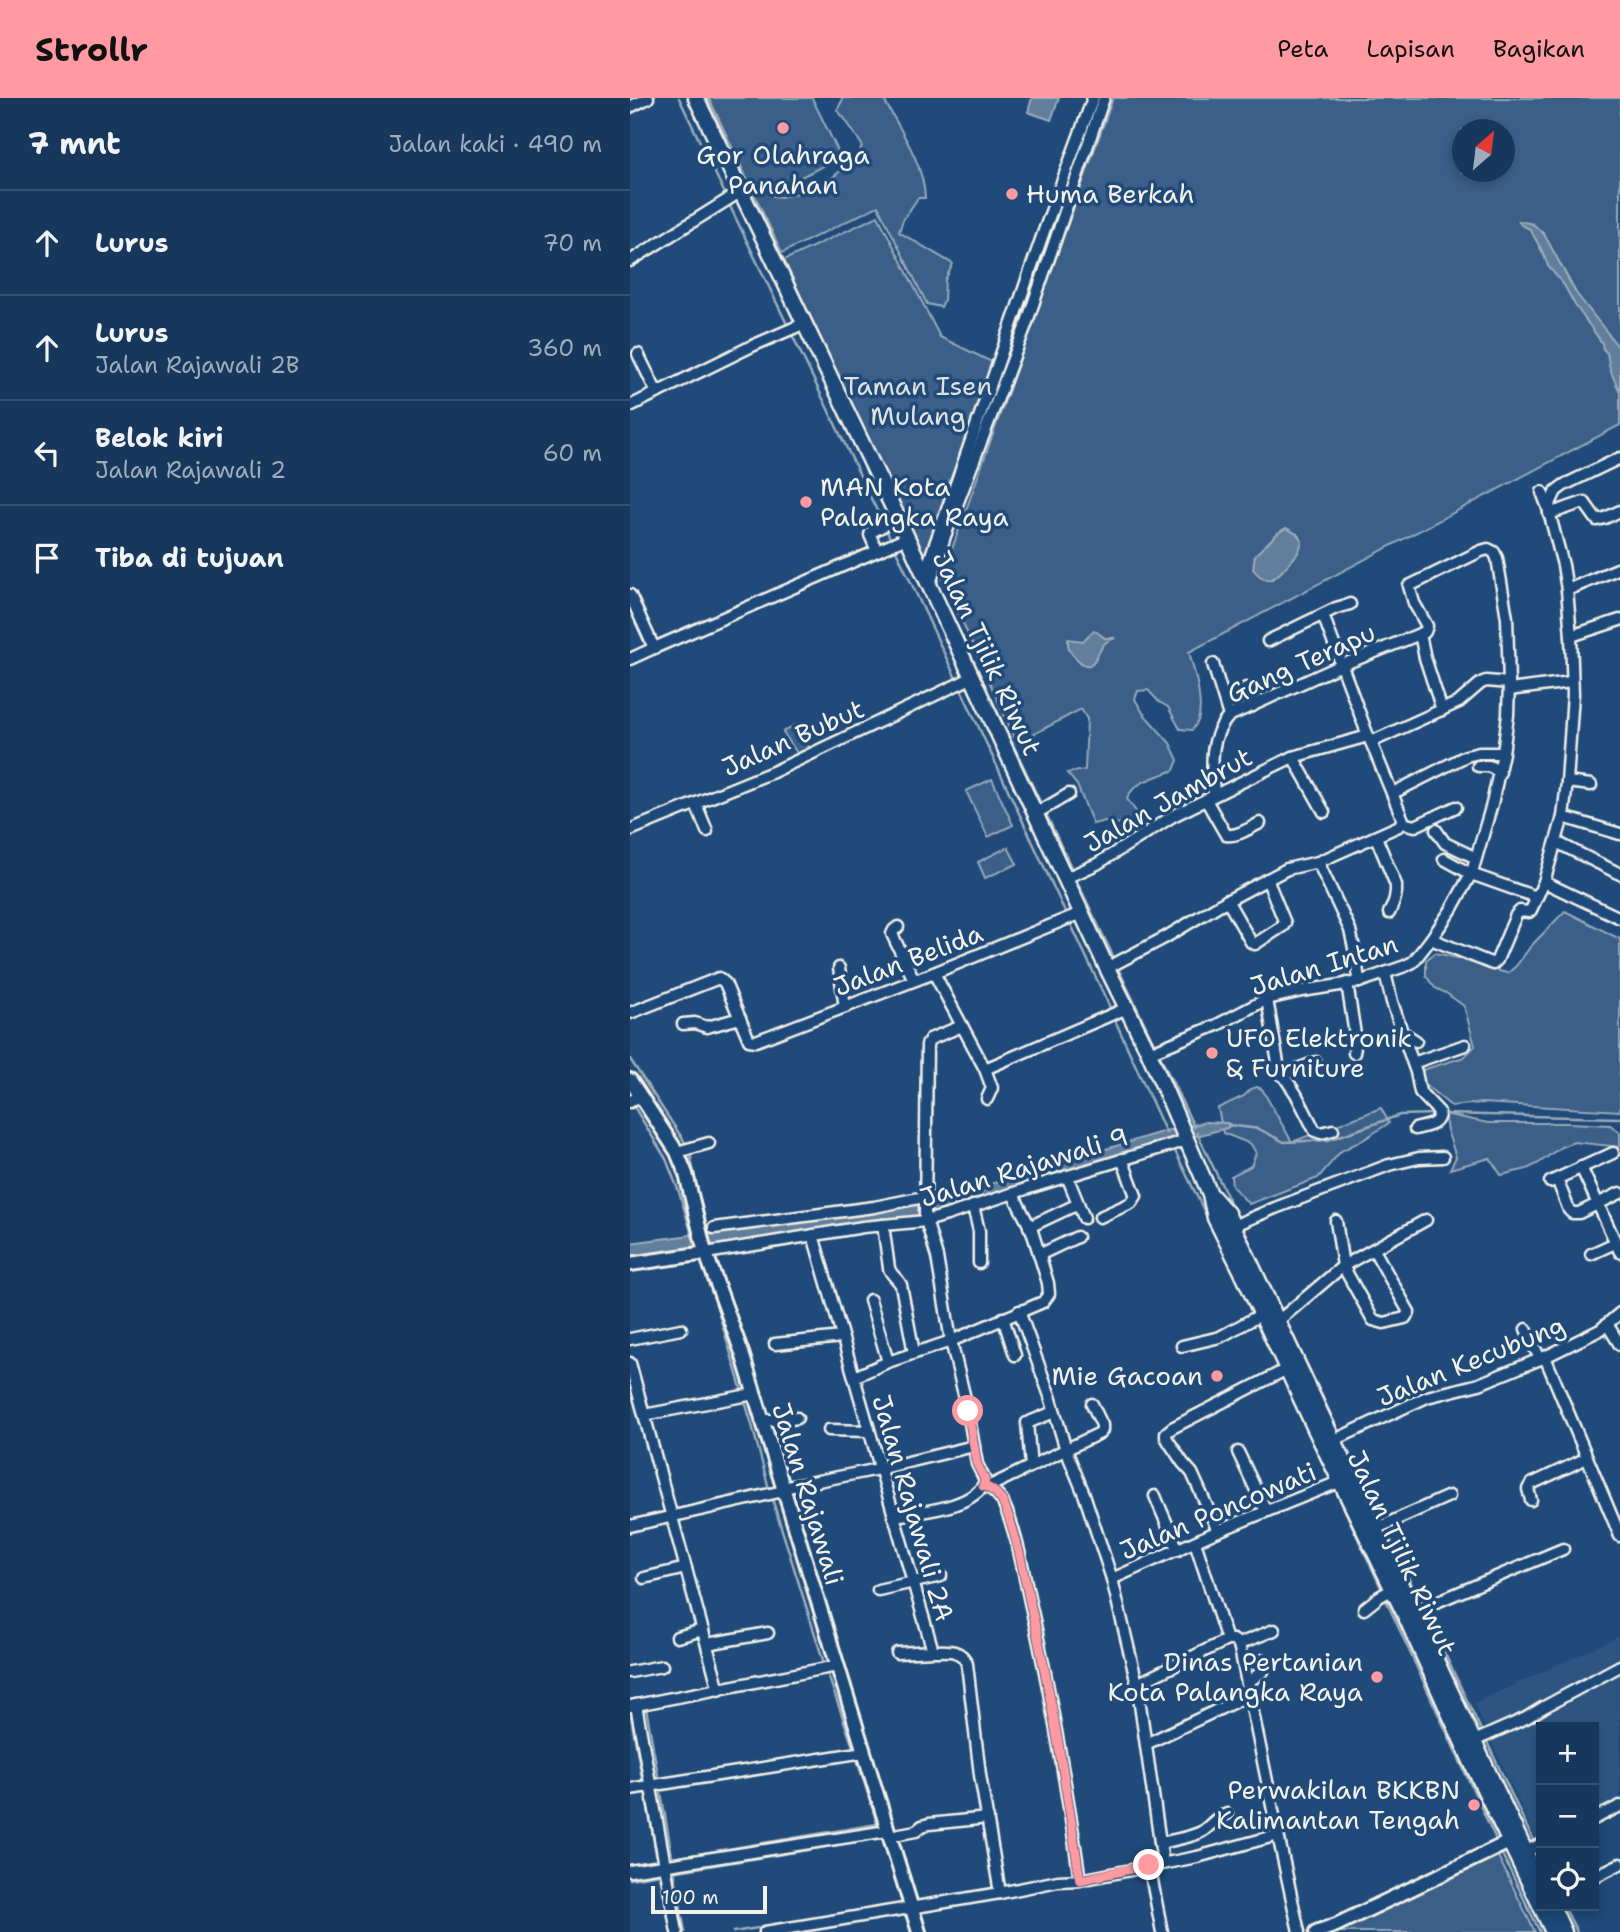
<!DOCTYPE html>
<html lang="id">
<head>
<meta charset="utf-8">
<style>
	:root { --surface:#17385c; --page:#203f62; --text:#f1f3f6; --muted:#9eacbb; --line:#365272; --accent:#ff9aa2 }
	body { margin:0; font-family:"Shantell Sans",sans-serif; background:var(--page); color:var(--text) }
	.controls { position:absolute; right:21px; bottom:21px; display:grid; overflow:hidden; border-radius:0px; box-shadow:0 4px 10px #0003 }
	.controls button { width:63px; height:63px; display:grid; place-items:center; padding:0; border:0; border-bottom:2px solid var(--line); background:var(--surface); color:var(--text); font:35px sans-serif }
	.compass { position:absolute; left:822px; top:21px; width:63px; height:63px; border-radius:50%; background:var(--surface); box-shadow:0 4px 10px #0003; rotate:28deg }
	.scale { position:absolute; left:21px; bottom:18px; width:116px; box-sizing:border-box; padding-left:7px; border:4px solid #f4f1e8; border-top:0; font-size:19px; line-height:24px; white-space:nowrap; color:#f4f1e8; -webkit-text-stroke:5px #1f4a7a; paint-order:stroke }
	.stop { position:absolute; width:21px; height:21px; margin:-16px; border:5px solid #ff9aa2; border-radius:50%; background:#fff }
	.stop.end { background:#ff9aa2; border-color:#fff; box-shadow:0 2px 7px #0008 }
	.list { margin:0; padding:0; list-style:none }
	h2 { display:flex; justify-content:space-between; align-items:center; height:91px; margin:0; padding:0 28px; font-size:30px }
	h2 small { font-size:23px; font-weight:400; color:var(--muted) }
	.list li { display:grid; grid-template-columns:46px 1fr auto; gap:21px; align-items:center; box-sizing:border-box; height:105px; padding:0 28px; border-top:2px solid var(--line) }
	.list b { display:block; font-size:26px; white-space:nowrap }
	.list p { margin:0; font-size:23px; white-space:nowrap; color:var(--muted) }
	.list em { font-size:23px; font-style:normal; color:var(--muted) }
	.icon { flex:none; width:38px; height:38px; fill:none; stroke:currentColor; stroke-width:2; stroke-linecap:round; stroke-linejoin:round }
	.map { position:relative; flex:none; width:990px; height:1834px; overflow:hidden }
	header { display:flex; align-items:center; gap:42px; box-sizing:border-box; height:98px; padding:0 35px; background:var(--accent); color:#111 }
	header strong { font-size:33px }
	nav { display:flex; gap:38px; margin-inline-start:auto; font-size:24px }
	main { display:flex }
	aside { flex:1; background:var(--surface) }
	.map>svg:first-child { display:block }
</style>
</head>
<body>
<header>
<strong>Strollr</strong>
<nav><a>Peta</a><a>Lapisan</a><a>Bagikan</a></nav>
</header>
<main>
<aside>
<h2>7 mnt<small>Jalan kaki · 490 m</small></h2>
<ul class="list">
<li><svg class="icon" aria-label="ahead" viewBox="0 0 24 24"><path d="M12 20V5M6 11l6-6 6 6"/></svg><div><b>Lurus</b></div><em>70 m</em></li>
<li><svg class="icon" aria-label="ahead" viewBox="0 0 24 24"><path d="M12 20V5M6 11l6-6 6 6"/></svg><div><b>Lurus</b><p>Jalan Rajawali 2B</p></div><em>360 m</em></li>
<li><svg class="icon" aria-label="left" viewBox="0 0 24 24"><path d="M17 20v-9H6M10 6l-5 5 5 5"/></svg><div><b>Belok kiri</b><p>Jalan Rajawali 2</p></div><em>60 m</em></li>
<li><svg class="icon" aria-label="arrive" viewBox="0 0 24 24"><path d="M6 21V4h12l-3 4 3 4H6"/></svg><div><b>Tiba di tujuan</b></div></li>
</ul>
</aside>
<div class="map">
<svg width="990" height="1834" viewBox="0 0 990 1834">
	<rect width="100%" height="100%" fill="#1f4a7a"/>
	<filter id="ink" filterUnits="userSpaceOnUse"><feTurbulence type="fractalNoise" baseFrequency=".0143" numOctaves="2"/><feDisplacementMap in="SourceGraphic" scale="14" xChannelSelector="R" yChannelSelector="G"/><feConvolveMatrix kernelMatrix="1 2 1 2 8 2 1 2 1" color-interpolation-filters="sRGB"/></filter>
	<g filter="url(#ink)">
		<polygon fill="#2d5581" points="990,1538 990,1705 964,1717 964,1629 911,1629 911,1741 907,1743 844,1605"/>
		<g fill="#3a5f88" stroke="#97a8b8" stroke-width="2" fill-rule="evenodd">
			<path d="M79,0H182L211,59L141,94L143,98L151,99L190,90L229,57L232,47L215,21L207,12L212,3V0H253C269,30 294,65 295,100H288L273,122L269,134L323,166L315,182L314,202L311,209L297,206L248,108L152,155Z"/>
			<path d="M483,0H990V327L559,554C564,572 574,604 568,623C567,626 564,629 562,632L550,631L538,609L529,604L518,592L508,593L505,601L513,615L540,645L548,662L544,672C528,679 503,683 497,701L513,723V730L475,723L463,726L447,687L437,675L455,672L457,621L451,611L387,645L312,479ZM832,32H874V74H832Z"/>
			<polygon points="248,118 310,239 370,268 297,481 150,164"/>
			<polygon points="165,627 180,651 169,658 153,634"/>
			<polygon points="362,681 383,727 358,739 336,693"/>
			<polygon points="378,749 387,766 355,780 348,764"/>
			<path d="M935,813L990,841V1013L852,1005L821,1008L798,989L786,974L834,959L845,948L834,908L816,895L805,890L796,878V862L805,855C830,859 853,870 878,875L886,868L901,848Z"/>
			<polygon points="627,989 632,991 662,1044 751,1010 759,1025 733,1042 711,1053 688,1080 619,1106 602,1088 601,1078 621,1068 626,1055 621,1046 593,1035 588,1010 614,998 621,991"/>
			<polygon points="814,1016 858,1025 939,1025 980,1027 990,1034 990,1049 944,1044 931,1049 909,1065 897,1071 871,1077 860,1060 820,1071 826,1059 817,1032"/>
			<polygon points="867,1756 905,1834 706,1834"/>
		</g>
		<g fill="#627e9d" stroke="#9cacbb" stroke-width="2">
			<polygon points="402,0 429,0 421,22 398,14"/>
			<polygon points="889,123 903,126 914,136 946,195 990,251 990,294 980,272 977,255 973,251 972,245 945,207 934,187 918,168 913,155 900,131 891,127"/>
			<path d="M656,430L667,436L672,443C670,453 667,457 660,464C649,477 639,492 623,471L625,457L648,435Z"/>
			<path d="M464,532L475,540H485C481,542 478,542 475,545C466,554 464,579 447,561C441,556 437,549 438,541L453,543Z"/>
			<polygon points="576,1024 597,1025 601,1027 597,1030 539,1045 313,1116 0,1160 0,1145 223,1116 308,1102 535,1033"/>
		</g>
		<g fill="none" stroke-linecap="round" stroke-linejoin="round">
			<g stroke="#9cacbb" stroke-width="2.5">
				<polyline points="49,0 96,98"/>
				<polyline points="77,0 251,368"/>
				<polyline points="98,104 263,446 482,914"/>
				<polyline points="305,482 443,773"/>
				<polyline points="445,779 485,862"/>
				<polyline points="487,868 564,1029"/>
				<polyline points="484,920 536,1035"/>
				<polyline points="0,961 58,1049"/>
				<polyline points="3,1007 36,1061 49,1094 63,1140"/>
				<polyline points="811,1016 990,1020"/>
				<polyline points="598,1027 629,1031 654,1044 698,1042 770,1017 805,1016"/>
				<polyline points="567,1035 608,1121"/>
				<polyline points="544,1051 579,1123"/>
				<polyline points="60,1055 75,1128"/>
				<polyline points="611,1127 653,1216"/>
				<polyline points="596,1158 625,1218"/>
				<polyline points="0,1172 39,1167"/>
				<polyline points="76,1172 122,1327 139,1391 195,1568"/>
				<polyline points="656,1222 710,1336"/>
				<polyline points="713,1342 752,1424"/>
				<polyline points="685,1348 702,1383"/>
				<polyline points="704,1389 753,1494"/>
				<polyline points="755,1430 791,1506"/>
				<polyline points="755,1500 868,1746"/>
				<polyline points="794,1512 853,1636"/>
				<polyline points="197,1574 223,1649 249,1731"/>
				<polyline points="91,1585 194,1565"/>
				<polyline points="0,1602 84,1586"/>
				<polyline points="16,1610 29,1683"/>
				<polyline points="10,1611 196,1575"/>
				<polyline points="0,1613 13,1686"/>
				<polyline points="856,1642 911,1759"/>
				<polyline points="30,1689 42,1758"/>
				<polyline points="15,1693 27,1762"/>
				<polyline points="251,1737 273,1807"/>
				<polyline points="870,1752 910,1834"/>
				<polyline points="38,1761 247,1726"/>
				<polyline points="0,1767 31,1762"/>
				<polyline points="44,1772 55,1834"/>
				<polyline points="30,1775 41,1834"/>
				<polyline points="0,1781 251,1740"/>
				<polyline points="934,1808 947,1834"/>
				<polyline points="275,1814 282,1834"/>
				<polyline points="103,1834 270,1807"/>
				<polyline points="172,1834 276,1816"/>
			</g>
			<defs>
				<g id="minor">
					<polyline points="0,9 18,0"/>
					<polyline points="0,163 110,94"/>
					<polyline points="8,256 27,295"/>
					<polyline points="0,308 122,248 173,226"/>
					<polyline points="912,394 918,410"/>
					<polyline points="919,416 954,404 967,422 975,420 990,413"/>
					<polyline points="247,453 240,437 241,434 268,420"/>
					<polyline points="291,473 297,469 414,133 463,0"/>
					<polyline points="299,489 315,438 396,227 474,0"/>
					<polyline points="937,492 990,470"/>
					<polyline points="0,497 24,550 277,440"/>
					<polyline points="693,517 738,638"/>
					<polyline points="790,536 795,560 812,612"/>
					<polyline points="941,538 990,522"/>
					<polyline points="638,543 706,510 720,506"/>
					<polyline points="0,561 24,550"/>
					<polyline points="583,566 599,618"/>
					<polyline points="616,590 623,608"/>
					<polyline points="879,592 941,584"/>
					<polyline points="741,644 829,604 851,585 856,583 879,585"/>
					<polyline points="663,659 694,714"/>
					<polyline points="848,668 859,668 870,674"/>
					<polyline points="937,684 961,687"/>
					<polyline points="763,695 836,658 849,655 873,655"/>
					<path d="M576,702L596,737C607,739 620,730 630,725"/>
					<polyline points="66,706 77,733"/>
					<polyline points="405,716 439,696"/>
					<polyline points="933,719 990,736"/>
					<polyline points="772,725 785,728 826,709"/>
					<polyline points="0,732 143,674 341,580"/>
					<polyline points="806,732 815,745 846,760"/>
					<path d="M746,739L766,787C767,798 764,806 759,815"/>
					<polyline points="926,744 990,776"/>
					<polyline points="814,761 841,776 906,799"/>
					<polyline points="688,764 720,832 726,859 729,884"/>
					<polyline points="436,780 467,766 543,718 640,670 663,659 738,638 741,644 773,722 769,728 688,764 657,771 589,807 536,839 477,870"/>
					<polyline points="914,784 990,820"/>
					<polyline points="597,802 621,844 625,846 653,828 655,825 637,781"/>
					<polyline points="268,829 264,832 262,836 284,882"/>
					<polyline points="801,841 863,866 867,862 886,817 890,813 899,814 901,812 914,784 933,719 937,684 943,596 941,538 937,492 933,467 918,410 926,393 934,387 990,360"/>
					<polyline points="209,870 215,909"/>
					<polyline points="304,875 355,971 497,910"/>
					<polyline points="755,875 762,904 772,934 786,943"/>
					<polyline points="717,885 726,943 724,955"/>
					<polyline points="637,901 649,971 666,996 685,1033 691,1035 703,1032"/>
					<polyline points="0,915 89,880 95,885 119,942 126,943 304,875 451,815"/>
					<polyline points="53,926 65,925 77,929 110,920"/>
					<polyline points="332,928 300,941 297,947 295,1119 307,1159 321,1243 338,1313 347,1366 355,1382 353,1388"/>
					<path d="M772,934L786,974L790,994L809,1014C809,1028 796,1028 785,1031"/>
					<path d="M519,955L587,927L637,901L672,893L729,884L775,868L783,864L801,841L821,812L842,774L862,706L873,655L878,617L879,585L877,520L867,460L864,454L858,451L851,453L779,488L784,505L797,528L795,534L712,567L599,618C578,641 582,668 584,696"/>
					<polyline points="783,965 835,947"/>
					<polyline points="355,971 362,990 357,1001"/>
					<polyline points="651,977 686,964"/>
					<polyline points="0,1004 10,997"/>
					<polyline points="47,1054 79,1045"/>
					<polyline points="951,1069 990,1154"/>
					<polyline points="437,1078 454,1120"/>
					<polyline points="927,1081 939,1112 942,1115 949,1115 990,1095"/>
					<polyline points="920,1084 983,1055"/>
					<polyline points="343,1108 349,1133 349,1165"/>
					<polyline points="470,1119 501,1105 506,1098 492,1061"/>
					<polyline points="706,1123 713,1168 743,1222 754,1225 775,1220 779,1214 744,1152"/>
					<path d="M253,1127L259,1170C261,1178 268,1180 271,1187L284,1255"/>
					<polyline points="603,1128 645,1110 759,1067 789,1060 813,1059"/>
					<polyline points="399,1129 448,1106"/>
					<polyline points="84,1130 244,1109 294,1099"/>
					<path d="M183,1137L303,1553C317,1553 331,1550 337,1566L350,1677L370,1795"/>
					<polyline points="76,1155 233,1129 296,1123 317,1117 402,1089 557,1042"/>
					<polyline points="961,1156 985,1145"/>
					<polyline points="409,1157 447,1139"/>
					<polyline points="240,1202 258,1264"/>
					<polyline points="389,1213 420,1298 436,1352 454,1396 482,1481 507,1586 533,1765"/>
					<polyline points="373,1220 385,1257"/>
					<polyline points="646,1223 654,1218 713,1168 796,1122"/>
					<polyline points="977,1226 990,1247"/>
					<polyline points="896,1231 910,1261"/>
					<polyline points="0,1241 51,1231"/>
					<polyline points="145,1246 212,1239"/>
					<polyline points="552,1248 590,1239 632,1216"/>
					<polyline points="915,1259 990,1438"/>
					<polyline points="0,1265 89,1592"/>
					<polyline points="224,1279 258,1264 321,1243 413,1204 419,1196 418,1185 402,1133 383,1096"/>
					<polyline points="14,1317 124,1296"/>
					<polyline points="131,1322 155,1322 167,1320"/>
					<polyline points="199,1332 238,1333 239,1335"/>
					<polyline points="698,1345 797,1299 849,1286 915,1259 970,1232 990,1215"/>
					<polyline points="608,1354 636,1413"/>
					<polyline points="401,1368 397,1325 424,1314"/>
					<path d="M353,1388C363,1390 372,1400 375,1409C389,1442 394,1479 402,1513C422,1602 437,1692 450,1782"/>
					<polyline points="358,1389 470,1335 472,1332 472,1327 462,1306"/>
					<polyline points="152,1390 249,1371 344,1348"/>
					<polyline points="525,1398 548,1452"/>
					<polyline points="901,1402 898,1391 901,1386 957,1360"/>
					<path d="M263,1418C290,1414 336,1411 353,1388"/>
					<polyline points="0,1428 153,1393"/>
					<polyline points="745,1431 819,1398"/>
					<polyline points="588,1433 562,1375 553,1365 539,1344 536,1339 536,1335 542,1330 657,1271"/>
					<polyline points="565,1444 597,1542"/>
					<polyline points="14,1480 56,1470"/>
					<polyline points="482,1481 588,1433 711,1383"/>
					<polyline points="248,1492 311,1478"/>
					<polyline points="734,1511 749,1499 763,1491"/>
					<polyline points="785,1513 933,1451"/>
					<polyline points="47,1539 73,1532"/>
					<polyline points="77,1546 138,1535"/>
					<polyline points="609,1546 648,1737 669,1834"/>
					<polyline points="267,1555 303,1553"/>
					<polyline points="0,1574 32,1568"/>
					<polyline points="617,1585 633,1573 633,1562"/>
					<polyline points="507,1586 597,1542 603,1542 609,1546 644,1532"/>
					<polyline points="6,1607 47,1834"/>
					<polyline points="1,1608 207,1568"/>
					<polyline points="844,1643 896,1620 914,1609 990,1568"/>
					<polyline points="516,1646 619,1597"/>
					<polyline points="0,1691 234,1654"/>
					<polyline points="964,1721 990,1708"/>
					<polyline points="259,1738 286,1733 292,1728 299,1726 358,1720"/>
					<path d="M530,1745C543,1742 557,1740 569,1735C580,1730 584,1719 597,1716"/>
					<polyline points="895,1754 911,1746"/>
					<polyline points="519,1767 532,1834"/>
					<polyline points="0,1773 257,1733"/>
					<polyline points="964,1779 990,1766"/>
					<polyline points="135,1834 370,1795 428,1783 450,1782 567,1759 648,1737"/>
				</g>
				<g id="major">
					<polyline points="0,982 47,1054 56,1076 74,1150 112,1255 289,1834"/>
					<polyline points="0,1166 76,1155"/>
					<polyline points="686,1834 706,1827 879,1744"/>
				</g>
				<g id="highway">
					<polyline points="66,0 268,420 477,870 519,955 580,1096 585,1120 611,1172 686,1333 775,1517 845,1672 923,1834"/>
					<polyline points="581,1097 597,1115 911,1787"/>
					<polyline points="922,1808 934,1834"/>
				</g>
			</defs>
			<use href="#minor" stroke="#f4f1e8" stroke-width="15"/>
			<use href="#major" stroke="#f4f1e8" stroke-width="18"/>
			<use href="#highway" stroke="#f4f1e8" stroke-width="19"/>
			<use href="#minor" stroke="#1f4a7a" stroke-width="10"/>
			<use href="#major" stroke="#1f4a7a" stroke-width="12"/>
			<use href="#highway" stroke="#1f4a7a" stroke-width="14"/>
		</g>
	</g>
	<g fill="none" stroke-linecap="round" stroke-linejoin="round" filter="url(#ink)">
		<path stroke="#ff9aa2" stroke-width="9" d="M338,1313L347,1366L355,1382L353,1388C363,1390 372,1400 375,1409C389,1444 395,1482 403,1518C423,1605 437,1693 450,1782L519,1767"/>
	</g>
	<g fill="#ff9aa2" stroke="#1f4a7a" stroke-width="2.5">
		<circle cx="153" cy="30" r="7"/>
		<circle cx="382" cy="96" r="7"/>
		<circle cx="176" cy="404" r="7"/>
		<circle cx="582" cy="955" r="7"/>
		<circle cx="587" cy="1278" r="7"/>
		<circle cx="747" cy="1579" r="7"/>
		<circle cx="844" cy="1707" r="7"/>
	</g>
	<g text-anchor="middle" stroke-width="7" stroke-linejoin="round" paint-order="stroke">
		<g font-size="26" fill="#f4f1e8" stroke="#1f4a7a" text-anchor="start">
			<text x="153" y="66" text-anchor="middle">Gor Olahraga<tspan x="153" dy="30">Panahan</tspan></text>
			<text x="396" y="105">Huma Berkah</text>
			<text x="190" y="398">MAN Kota<tspan x="190" dy="30">Palangka Raya</tspan></text>
			<text x="596" y="949">UFO Elektronik<tspan x="596" dy="30">&amp; Furniture</tspan></text>
			<text x="573" y="1287" text-anchor="end">Mie Gacoan</text>
			<text x="733" y="1573" text-anchor="end">Dinas Pertanian<tspan x="733" dy="30">Kota Palangka Raya</tspan></text>
			<text x="830" y="1701" text-anchor="end">Perwakilan BKKBN<tspan x="830" dy="30">Kalimantan Tengah</tspan></text>
		</g>
		<g font-size="26" fill="#e1e2de" stroke="#1f4a7a">
			<text x="288" y="297">Taman Isen<tspan x="288" dy="30">Mulang</tspan></text>
		</g>
		<g font-size="26" fill="#f4f1e8" stroke="#1f4a7a">
			<text transform="translate(357 555) rotate(65)" y="9">Jalan Tjilik Riwut</text>
			<text transform="translate(671 565) rotate(-24)" y="9">Gang Terapu</text>
			<text transform="translate(163 640) rotate(-24)" y="9">Jalan Bubut</text>
			<text transform="translate(538 702) rotate(-29)" y="9">Jalan Jambrut</text>
			<text transform="translate(278 862) rotate(-21)" y="9">Jalan Belida</text>
			<text transform="translate(694 867) rotate(-17)" y="9">Jalan Intan</text>
			<text transform="translate(394 1069) rotate(-17)" y="9">Jalan Rajawali 9</text>
			<text transform="translate(841 1263) rotate(-22)" y="9">Jalan Kecubung</text>
			<text transform="translate(178 1396) rotate(73)" y="9">Jalan Rajawali</text>
			<text transform="translate(283 1410) rotate(74)" y="9">Jalan Rajawali 2A</text>
			<text transform="translate(588 1413) rotate(-23)" y="9">Jalan Poncowati</text>
			<text transform="translate(772 1455) rotate(65)" y="9">Jalan Tjilik Riwut</text>
		</g>
	</g>
</svg>
<div class="controls">
<button>+</button>
<button>−</button>
<button><svg class="icon" aria-label="locate" viewBox="0 0 24 24"><circle cx="12" cy="12" r="6"/><path d="M12 2v4M12 18v4M2 12h4M18 12h4"/></svg></button>
</div>
<svg class="compass" viewBox="-18 -18 36 36"><path d="M0-13l5 13h-10z" fill="#e53935"/><path d="M0 13l5-13h-10z" fill="#9eacbb"/></svg>
<div class="scale">100 m</div>
<div class="stop" style="left:338px;top:1313px"></div>
<div class="stop end" style="left:519px;top:1767px"></div>
</div>
</main>
</body>
</html>
